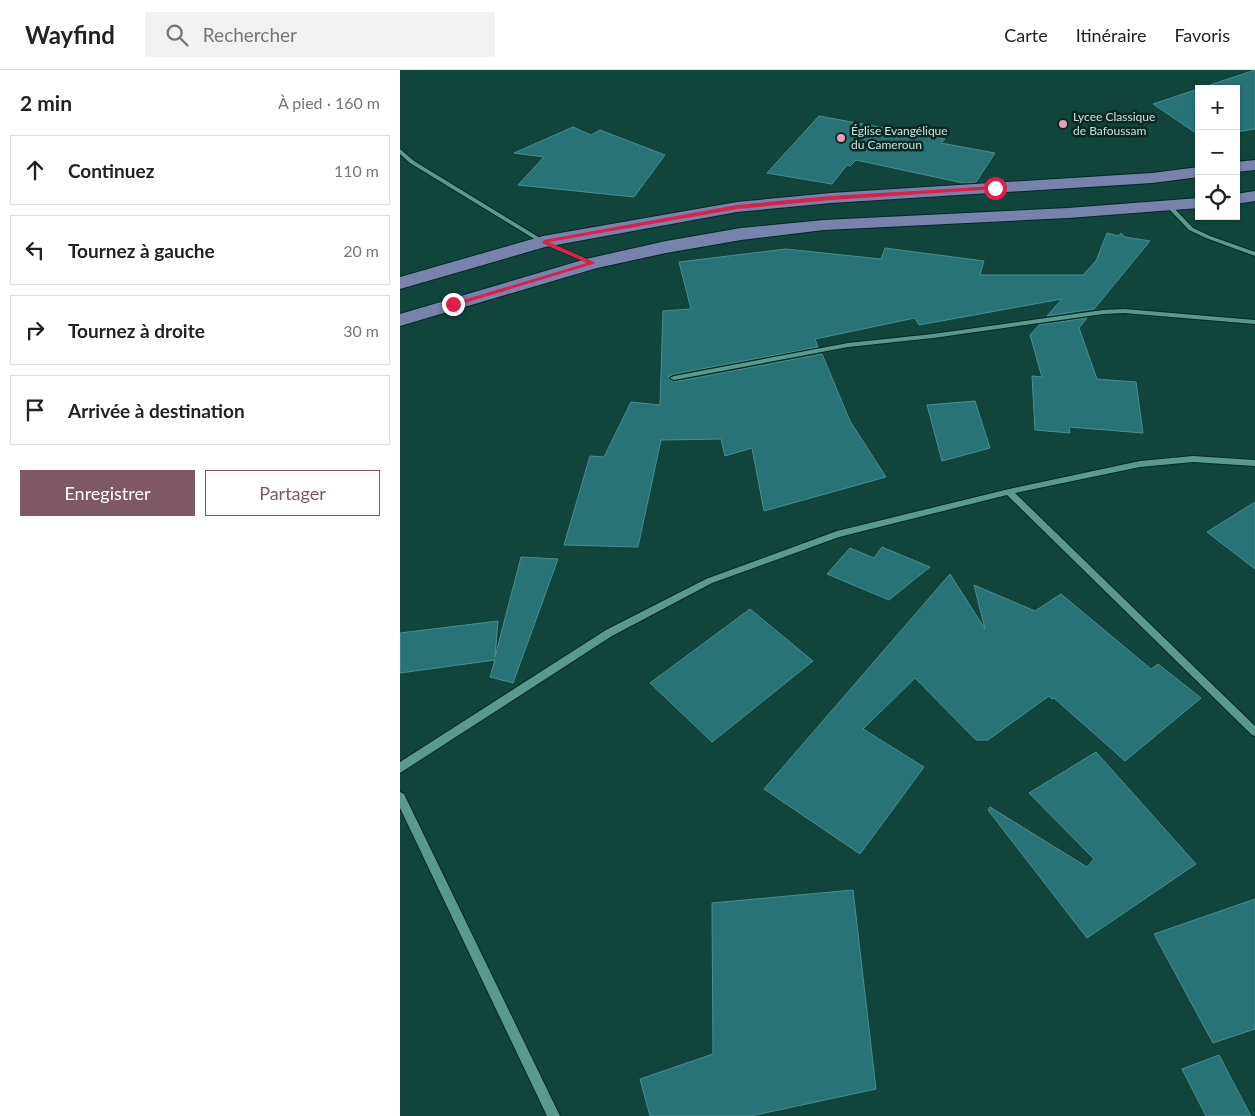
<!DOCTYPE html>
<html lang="fr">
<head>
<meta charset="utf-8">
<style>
	:root { --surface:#fff; --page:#f2f2f2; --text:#222; --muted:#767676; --line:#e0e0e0; --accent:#7f5865 }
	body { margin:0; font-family:Lato,sans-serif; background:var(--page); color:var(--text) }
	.controls { position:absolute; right:15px; top:15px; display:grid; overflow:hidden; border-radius:0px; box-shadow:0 1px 4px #0004 }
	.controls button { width:45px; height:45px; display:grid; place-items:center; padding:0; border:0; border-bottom:1px solid var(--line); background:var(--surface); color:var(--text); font:25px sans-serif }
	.stop { position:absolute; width:15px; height:15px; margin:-11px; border:4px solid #e11d48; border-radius:50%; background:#fff }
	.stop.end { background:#e11d48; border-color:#fff; box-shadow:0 1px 5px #0008 }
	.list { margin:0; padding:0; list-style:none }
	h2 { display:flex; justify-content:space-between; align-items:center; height:65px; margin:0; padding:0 20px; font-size:21px }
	h2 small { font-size:16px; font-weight:400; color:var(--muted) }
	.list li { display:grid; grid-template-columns:32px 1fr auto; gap:15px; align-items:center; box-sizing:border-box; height:70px; margin:0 10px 10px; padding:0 10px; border:1px solid var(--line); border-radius:0px }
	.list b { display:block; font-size:19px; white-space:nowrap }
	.list em { font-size:16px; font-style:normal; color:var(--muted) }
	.actions { display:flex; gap:10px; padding:15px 20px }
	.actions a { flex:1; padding:11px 0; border:1px solid var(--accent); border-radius:0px; text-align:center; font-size:18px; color:var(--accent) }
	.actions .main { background:var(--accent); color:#fff }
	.icon { flex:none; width:28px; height:28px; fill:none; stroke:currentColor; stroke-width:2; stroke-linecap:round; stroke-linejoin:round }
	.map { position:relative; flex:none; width:855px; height:1046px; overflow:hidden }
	header { display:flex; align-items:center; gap:30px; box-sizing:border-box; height:70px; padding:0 25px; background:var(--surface); border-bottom:1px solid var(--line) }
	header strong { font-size:24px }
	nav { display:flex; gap:28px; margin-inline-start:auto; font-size:18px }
	.search { width:350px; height:45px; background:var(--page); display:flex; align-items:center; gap:12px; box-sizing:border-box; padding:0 18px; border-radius:0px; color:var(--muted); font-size:19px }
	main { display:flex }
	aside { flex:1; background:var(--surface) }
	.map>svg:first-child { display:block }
</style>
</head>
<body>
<header>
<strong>Wayfind</strong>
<div class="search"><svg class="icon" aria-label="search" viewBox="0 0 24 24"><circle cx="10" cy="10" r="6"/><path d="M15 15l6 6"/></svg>Rechercher</div>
<nav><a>Carte</a><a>Itinéraire</a><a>Favoris</a></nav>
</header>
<main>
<aside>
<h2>2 min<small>À pied · 160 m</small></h2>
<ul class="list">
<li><svg class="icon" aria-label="ahead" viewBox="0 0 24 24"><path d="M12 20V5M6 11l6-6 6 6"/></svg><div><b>Continuez</b></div><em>110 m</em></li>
<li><svg class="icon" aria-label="left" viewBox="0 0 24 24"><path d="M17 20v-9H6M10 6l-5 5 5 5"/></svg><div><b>Tournez à gauche</b></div><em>20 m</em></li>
<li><svg class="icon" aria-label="right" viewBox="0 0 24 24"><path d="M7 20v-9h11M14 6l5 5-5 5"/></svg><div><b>Tournez à droite</b></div><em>30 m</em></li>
<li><svg class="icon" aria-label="arrive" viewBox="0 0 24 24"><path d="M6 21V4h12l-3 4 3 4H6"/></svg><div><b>Arrivée à destination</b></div></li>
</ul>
<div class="actions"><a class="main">Enregistrer</a><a>Partager</a></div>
</aside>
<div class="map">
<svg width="855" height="1046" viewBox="0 0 855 1046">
	<rect width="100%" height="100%" fill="#10453b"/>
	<g fill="#287375" stroke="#488f91">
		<polygon points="855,0 855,59 836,62 836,19 799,19 799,65 753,34"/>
		<polygon points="419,46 545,69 541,73 595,83 576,112 563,113 456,90 450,96 447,95 432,114 367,103"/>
		<polygon points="173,57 191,65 200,60 265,85 234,127 118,115 144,87 114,83"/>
		<polygon points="707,163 719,166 721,163 725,167 750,171 694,239 647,246 662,229 519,255 515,248 415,269 418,277 274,304 268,307 274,312 422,284 450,351 486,407 364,441 352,378 325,386 321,369 261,370 238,477 164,475 190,386 204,387 231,332 260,335 263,241 291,239 279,192 386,179 481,189 485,178 584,191 580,205 683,205 696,191"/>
		<polygon points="687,248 679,258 697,309 736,312 743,363 669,357 670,363 635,360 632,306 642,307 630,265 639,255"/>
		<polygon points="575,331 590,378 542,391 527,335"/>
		<polygon points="855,432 855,499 807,462"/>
		<polygon points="482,477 530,497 489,530 427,504 450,478 474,488"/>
		<polygon points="121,487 158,489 113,613 90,607 95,590 0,603 0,563 98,551 95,587"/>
		<polygon points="550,504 585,559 574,515 635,541 661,524 751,599 758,594 801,628 725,691 654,628 652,629 649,626 588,670 576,670 515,608 463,659 524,697 460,784 364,719"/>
		<polygon points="350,539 413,591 312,672 250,613"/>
		<polygon points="696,682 796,794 687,868 588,740 590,737 687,797 694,789 629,723"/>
		<polygon points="453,820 476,1019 351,1046 250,1046 240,1009 313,984 312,833"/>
		<polygon points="855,829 855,959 813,973 754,864"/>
		<polygon points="819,985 851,1046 806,1046 782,999"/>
	</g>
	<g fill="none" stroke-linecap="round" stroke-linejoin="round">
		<defs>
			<g id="minor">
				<polygon points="0,79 14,91 145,171 196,193 191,194 141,173 10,93 0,84"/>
				<polygon points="767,135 771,135 793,158 810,166 855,182 855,186 806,168 789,160 767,137"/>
				<polygon points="724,239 855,250 855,254 724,243 703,244 533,268 448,277 274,310 270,308 274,306 448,273 533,264 703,240"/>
				<polygon points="793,386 855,390 855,396 793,392 740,397 615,423 855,656 855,666 852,665 607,425 439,467 312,513 212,566 0,703 0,692 206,560 306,509 437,461 609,419 740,391"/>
				<polygon points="0,722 4,724 160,1046 147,1046 0,738"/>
			</g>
			<g id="major">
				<polygon points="855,90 855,100 836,102 836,92"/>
				<polygon points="799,97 799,107 752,113 431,133 337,142 145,177 0,219 0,207 143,166 337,132 431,123 752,103"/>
				<polygon points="855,121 855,131 836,134 836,124"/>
				<polygon points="799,128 799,138 668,148 424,160 341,170 266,183 197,198 0,256 0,244 186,189 266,171 341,158 424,150 668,138"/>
			</g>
		</defs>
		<use href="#minor" stroke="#042922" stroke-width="2"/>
		<use href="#major" stroke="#042922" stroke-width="2"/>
		<use href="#minor" fill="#589a8b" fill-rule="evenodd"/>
		<use href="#major" fill="#7783aa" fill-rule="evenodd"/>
	</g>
	<polygon fill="#e11d48" points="595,116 597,119 431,130 337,139 149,172 196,193 55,236 50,234 187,193 142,173 144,170 337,135 431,126"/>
	<g fill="#f09ab7" stroke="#0c2822" stroke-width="2">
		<circle cx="663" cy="54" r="5"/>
		<circle cx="441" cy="68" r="5"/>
	</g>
	<g text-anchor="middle" stroke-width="5" stroke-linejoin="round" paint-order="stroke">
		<g font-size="12" fill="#c2e2da" stroke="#0c2822" text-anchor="start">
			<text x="673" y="51">Lycee Classique<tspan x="673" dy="14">de Bafoussam</tspan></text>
			<text x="451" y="65">Église Evangélique<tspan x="451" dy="14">du Cameroun</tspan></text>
		</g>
	</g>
</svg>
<div class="controls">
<button>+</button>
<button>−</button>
<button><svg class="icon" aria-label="locate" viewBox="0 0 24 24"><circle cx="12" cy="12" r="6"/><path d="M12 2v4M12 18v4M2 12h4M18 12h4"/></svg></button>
</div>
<div class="stop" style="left:595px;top:118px"></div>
<div class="stop end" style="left:53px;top:234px"></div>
</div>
</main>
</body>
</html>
